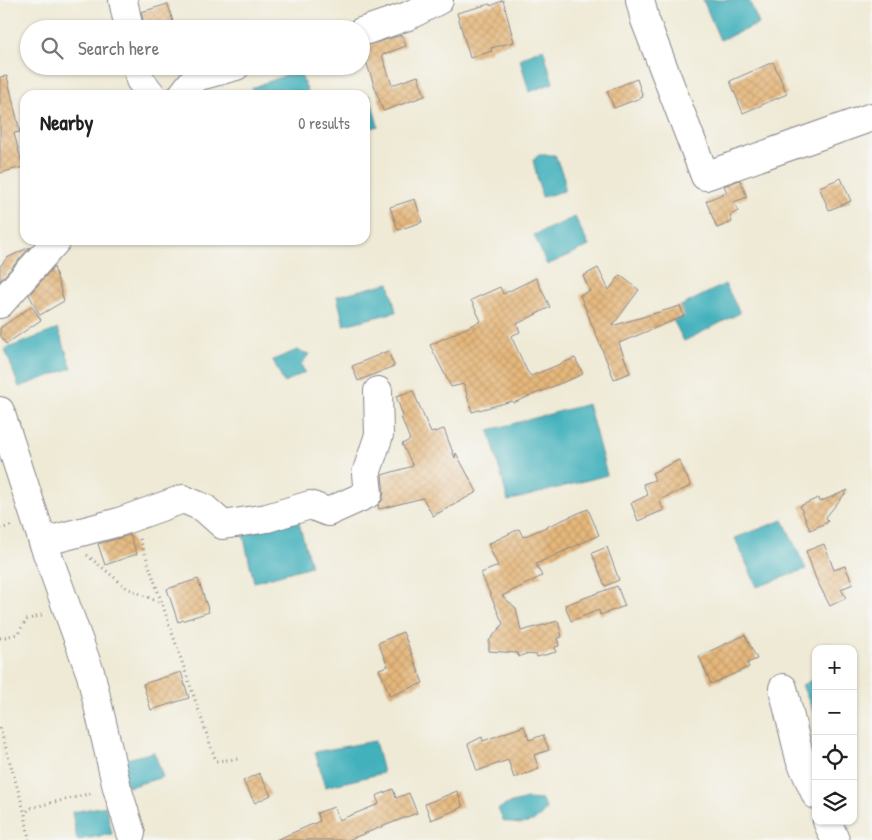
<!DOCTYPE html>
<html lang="en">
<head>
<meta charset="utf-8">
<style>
	:root { --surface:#fff; --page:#f6f6f6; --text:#222; --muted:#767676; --line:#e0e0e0 }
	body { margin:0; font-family:"Patrick Hand",sans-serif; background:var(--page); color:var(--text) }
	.controls { position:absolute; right:15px; bottom:15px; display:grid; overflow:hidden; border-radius:10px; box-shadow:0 1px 4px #0004 }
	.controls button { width:45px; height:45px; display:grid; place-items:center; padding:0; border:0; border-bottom:1px solid var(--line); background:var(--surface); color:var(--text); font:25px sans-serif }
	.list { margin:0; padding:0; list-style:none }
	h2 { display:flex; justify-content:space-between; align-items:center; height:65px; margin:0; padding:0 20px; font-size:21px }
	h2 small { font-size:16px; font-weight:400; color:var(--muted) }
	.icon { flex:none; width:28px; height:28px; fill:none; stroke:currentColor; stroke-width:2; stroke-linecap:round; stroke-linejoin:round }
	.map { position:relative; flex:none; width:872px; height:840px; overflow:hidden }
	.search { position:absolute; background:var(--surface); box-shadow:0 1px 4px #0004; left:20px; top:20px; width:350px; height:55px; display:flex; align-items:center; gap:12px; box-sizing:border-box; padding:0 18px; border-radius:28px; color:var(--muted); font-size:19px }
	.panel { position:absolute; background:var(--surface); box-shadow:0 1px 4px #0004; left:20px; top:90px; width:350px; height:155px; border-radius:15px }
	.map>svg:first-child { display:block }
</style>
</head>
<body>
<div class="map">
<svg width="872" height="840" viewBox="0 0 872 840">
	<defs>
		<pattern id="building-cross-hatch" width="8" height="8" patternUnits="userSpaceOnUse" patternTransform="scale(1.25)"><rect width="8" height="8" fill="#e5b77c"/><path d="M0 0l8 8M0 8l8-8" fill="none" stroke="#c49d6c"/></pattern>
	</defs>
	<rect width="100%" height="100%" fill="#f6f6f2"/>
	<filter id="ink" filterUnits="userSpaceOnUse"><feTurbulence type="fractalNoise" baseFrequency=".02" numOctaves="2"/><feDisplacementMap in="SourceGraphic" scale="10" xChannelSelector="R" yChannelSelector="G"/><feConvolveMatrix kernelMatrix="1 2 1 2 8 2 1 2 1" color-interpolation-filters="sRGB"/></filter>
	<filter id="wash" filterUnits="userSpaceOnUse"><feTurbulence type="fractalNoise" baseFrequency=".0096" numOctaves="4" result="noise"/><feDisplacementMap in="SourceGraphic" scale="20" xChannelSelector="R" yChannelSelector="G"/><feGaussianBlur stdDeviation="1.12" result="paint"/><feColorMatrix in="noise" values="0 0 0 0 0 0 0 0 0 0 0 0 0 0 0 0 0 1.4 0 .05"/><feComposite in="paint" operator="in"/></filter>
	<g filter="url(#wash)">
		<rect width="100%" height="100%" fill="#efead6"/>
		<g fill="#42b1bc" stroke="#326a7c">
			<polygon points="703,0 749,0 759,24 720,40"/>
			<polygon points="543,48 553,83 529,92 520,59"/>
			<polygon points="299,70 309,95 255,95 252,88"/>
			<polygon points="370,96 378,126 365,130 365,97"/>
			<polygon points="539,155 555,155 564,178 564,191 542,197 533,160"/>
			<polygon points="575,217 589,246 547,265 534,235"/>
			<polygon points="389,283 396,312 344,325 337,296"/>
			<polygon points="725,284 740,313 684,341 669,312"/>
			<polygon points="58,329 72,368 19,387 5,349"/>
			<polygon points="297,350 309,354 301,365 305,372 284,383 273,360"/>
			<polygon points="588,404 607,475 508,501 489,430"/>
			<polygon points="298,520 311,566 254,582 243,534"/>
			<polygon points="783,520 806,569 757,587 735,538"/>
			<polygon points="816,678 816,710 813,711 802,685"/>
			<polygon points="375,741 383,773 325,787 315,752"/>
			<polygon points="154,752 163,777 128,787 119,761"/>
			<path d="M527,799L542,800L546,808C538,825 518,827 503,820L498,809L508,804Z"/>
			<polygon points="106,806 112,834 77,840 72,812"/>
		</g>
		<g id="blocks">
			<g fill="url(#building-cross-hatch)">
				<polygon points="503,0 514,42 491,48 492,51 470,58 457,13 490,4 491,6"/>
				<polygon points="168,4 175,29 145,29 141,12"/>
				<polygon points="402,35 406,46 382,55 392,85 418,76 425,96 383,111 361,47"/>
				<polygon points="773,62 787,94 743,113 730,81"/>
				<polygon points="7,76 20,132 14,133 23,167 0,173 0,77"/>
				<polygon points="637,79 643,97 614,108 607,91"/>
				<polygon points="841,178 851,201 829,210 819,187"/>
				<polygon points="740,180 747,197 734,202 738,211 730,215 732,222 717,228 706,201 727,192 724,186"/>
				<polygon points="415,199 422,222 398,230 390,207"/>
				<polygon points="30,247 0,281 0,266 7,258"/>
				<polygon points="54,267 64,301 40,315 29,295"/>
				<polygon points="598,268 609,290 620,275 639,290 612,326 680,306 684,316 619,343 630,373 614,379 580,295 590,291 583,276"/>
				<polygon points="536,278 550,307 517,324 520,332 511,336 527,371 531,376 575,358 583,374 513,403 512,401 472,412 464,384 451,387 430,345 481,321 471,300 500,287 503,294"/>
				<polygon points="32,306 41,320 6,344 0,335 0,328"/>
				<polygon points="388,351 394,366 358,381 352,366"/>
				<polygon points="413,391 431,433 444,429 455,458 456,453 477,492 433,516 423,498 379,509 378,505 382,501 384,493 382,475 413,466 402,444 410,440 401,417 403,416 396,396"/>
				<polygon points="679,460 691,486 659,500 664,510 638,521 631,503 648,495 643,484 655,480 652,473"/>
				<polygon points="848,490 826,517 828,522 810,530 800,506 818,498 819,502"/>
				<polygon points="588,509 599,535 536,564 542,576 502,596 516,608 521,631 558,621 562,637 557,638 559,646 555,647 556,652 537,657 536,655 525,654 519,657 517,653 489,651 489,641 503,624 481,573 498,566 488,544 519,529 523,537"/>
				<polygon points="130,535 137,554 105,565 98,544"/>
				<polygon points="824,544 834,570 845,566 853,584 841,589 846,598 830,606 816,579 806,551"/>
				<polygon points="607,547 619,580 605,586 592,553"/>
				<polygon points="198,579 209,612 178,622 167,589"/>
				<polygon points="617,586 625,606 600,615 599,610 571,621 565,605"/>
				<polygon points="403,632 423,683 390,696 379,669 388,666 378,643"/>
				<polygon points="745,635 757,659 747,663 749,667 711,684 699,656"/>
				<polygon points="181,672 189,698 151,710 143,684"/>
				<polygon points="524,726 529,740 543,735 549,750 534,755 539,769 514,778 508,760 477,771 468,744 482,737 483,741"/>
				<polygon points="259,773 271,795 255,803 243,781"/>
				<polygon points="393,789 396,798 409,793 417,813 348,840 276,840 320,821 317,813 334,807 339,820 379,804 376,796"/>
				<polygon points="457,791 463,807 431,820 425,804"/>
			</g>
		</g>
	</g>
	<g filter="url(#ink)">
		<use href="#blocks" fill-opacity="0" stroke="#888688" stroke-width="1"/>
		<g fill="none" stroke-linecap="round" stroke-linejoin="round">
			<defs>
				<g id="minor">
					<polyline points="123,0 129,29"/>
					<polyline points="640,0 645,20 705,176 872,117"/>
					<polyline points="361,32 408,16 439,0"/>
					<polyline points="137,66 140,80 152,95"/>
					<polyline points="182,95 196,77 236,66"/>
					<polyline points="0,304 57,240"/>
					<polyline points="0,411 43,542 119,522 183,499 204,508 223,525 267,518 310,505 328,512 368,494 366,474 379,435 378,391"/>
					<polyline points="43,542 91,675 117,788 131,833"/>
					<polyline points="783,688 800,759 816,795"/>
					<polyline points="827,821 835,840"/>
				</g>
			</defs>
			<use href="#minor" stroke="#888688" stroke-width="30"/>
			<g stroke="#888688" stroke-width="3" stroke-dasharray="1 4" stroke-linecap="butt">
				<polyline points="0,529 13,525"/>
				<polyline points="140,539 216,761 238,759"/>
				<polyline points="87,555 127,588 161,603"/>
				<polyline points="0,638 18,634 26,620 45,614"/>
				<polyline points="0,728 25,814"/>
				<polyline points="29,840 25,814 30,808 93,793"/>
			</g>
			<use href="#minor" stroke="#fff" stroke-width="28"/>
		</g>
	</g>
</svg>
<div class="controls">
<button>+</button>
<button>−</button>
<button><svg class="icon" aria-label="locate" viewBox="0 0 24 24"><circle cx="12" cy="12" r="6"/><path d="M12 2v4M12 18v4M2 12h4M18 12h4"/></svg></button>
<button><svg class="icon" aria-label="layers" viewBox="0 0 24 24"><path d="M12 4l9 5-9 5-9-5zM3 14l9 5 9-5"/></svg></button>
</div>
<div class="search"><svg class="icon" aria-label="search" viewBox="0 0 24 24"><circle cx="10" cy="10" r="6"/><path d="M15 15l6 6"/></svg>Search here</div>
<section class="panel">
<h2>Nearby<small>0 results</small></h2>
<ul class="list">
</ul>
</section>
</div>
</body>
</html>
